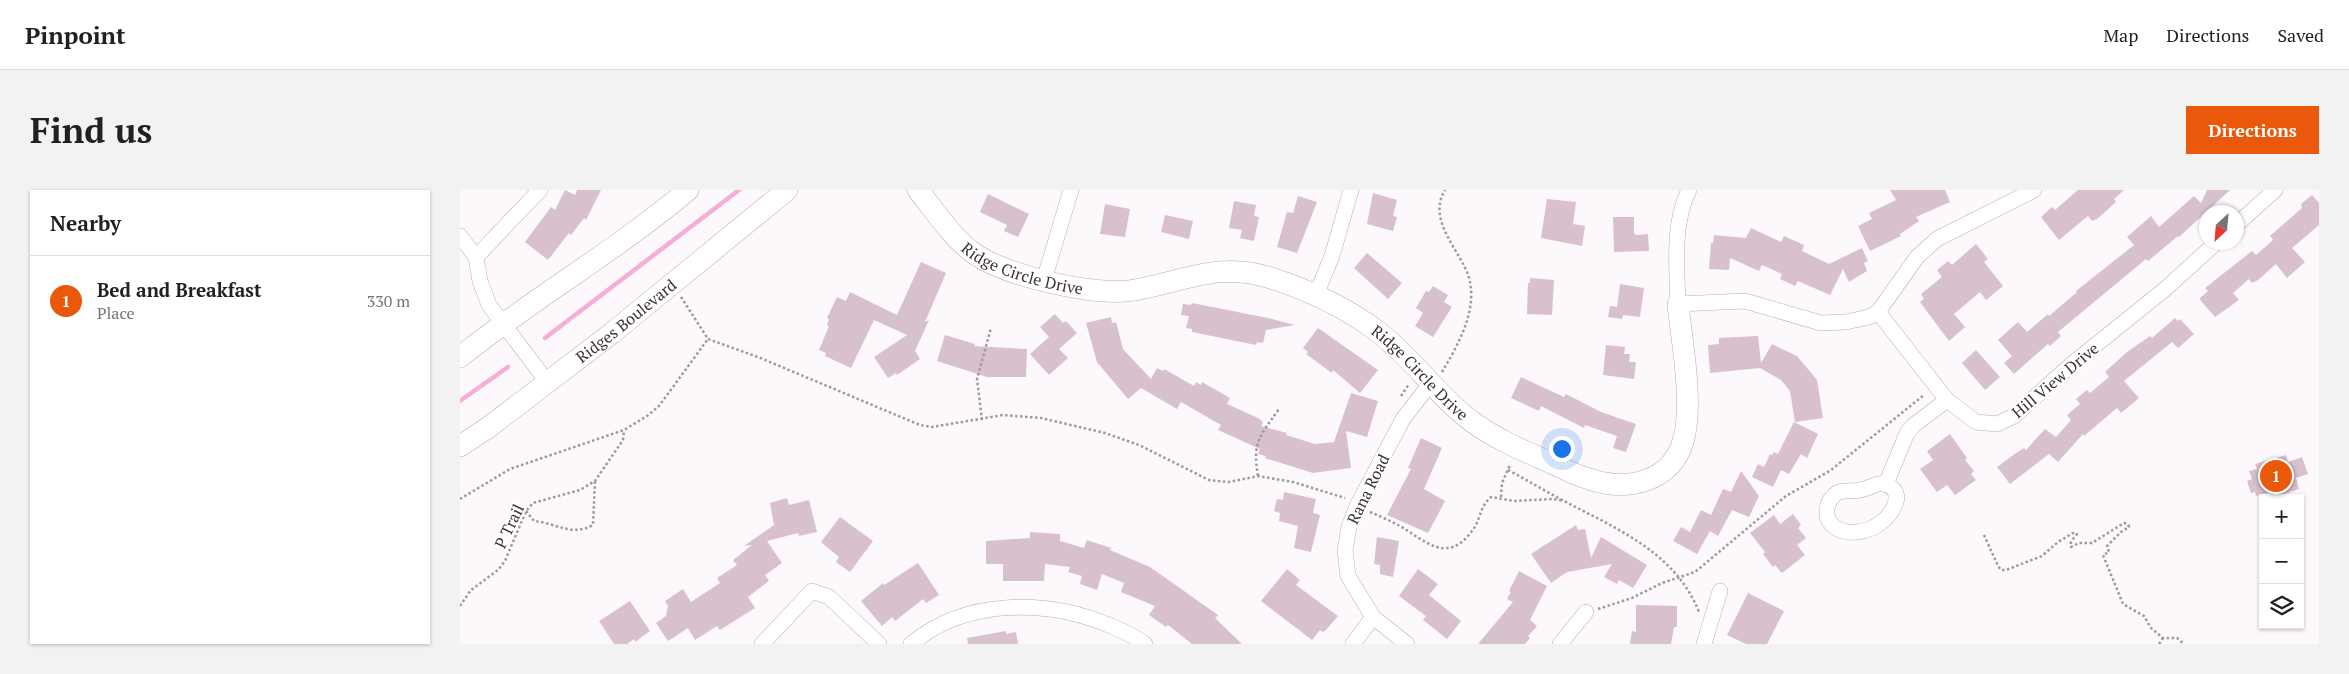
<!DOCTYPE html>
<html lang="en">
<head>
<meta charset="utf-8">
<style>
	:root { --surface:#fff; --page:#f2f2f2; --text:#202124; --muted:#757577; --line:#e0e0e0; --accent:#ea580c }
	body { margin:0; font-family:"PT Serif",serif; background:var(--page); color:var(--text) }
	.controls { position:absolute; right:15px; bottom:15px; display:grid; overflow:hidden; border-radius:0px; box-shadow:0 1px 4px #0004 }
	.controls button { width:45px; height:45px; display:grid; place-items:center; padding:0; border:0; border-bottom:1px solid var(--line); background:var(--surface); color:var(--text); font:25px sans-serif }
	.compass { position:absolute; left:1739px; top:15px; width:45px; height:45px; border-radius:50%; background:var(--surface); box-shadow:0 1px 4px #0004; rotate:206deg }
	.you { position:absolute; left:1101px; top:258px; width:18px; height:18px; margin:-12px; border:4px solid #fff; border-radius:50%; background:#1a73e8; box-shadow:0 0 0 8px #1a73e833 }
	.badge { display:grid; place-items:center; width:32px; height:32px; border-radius:50%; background:var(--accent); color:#fff; font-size:16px; font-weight:700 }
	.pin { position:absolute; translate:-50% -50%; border:2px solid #fff; box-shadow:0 1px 5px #0006 }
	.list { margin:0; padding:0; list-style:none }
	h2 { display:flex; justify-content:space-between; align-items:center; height:65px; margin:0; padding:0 20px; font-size:21px }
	h2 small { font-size:16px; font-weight:400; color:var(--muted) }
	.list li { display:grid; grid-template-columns:32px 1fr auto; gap:15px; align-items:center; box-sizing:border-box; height:90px; padding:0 20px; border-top:1px solid var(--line) }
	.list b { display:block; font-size:19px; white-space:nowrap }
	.list p { margin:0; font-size:16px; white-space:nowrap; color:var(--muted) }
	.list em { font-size:16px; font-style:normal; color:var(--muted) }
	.icon { flex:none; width:28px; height:28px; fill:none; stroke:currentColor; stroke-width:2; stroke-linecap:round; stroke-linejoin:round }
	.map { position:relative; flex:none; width:1859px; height:454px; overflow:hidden; border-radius:0px }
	header { display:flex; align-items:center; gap:30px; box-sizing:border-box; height:70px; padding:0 25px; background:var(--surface); border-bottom:1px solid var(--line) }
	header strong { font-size:24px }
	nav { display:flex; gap:28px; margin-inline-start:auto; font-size:18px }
	.intro { display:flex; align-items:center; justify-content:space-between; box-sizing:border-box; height:120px; padding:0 30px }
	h1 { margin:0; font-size:35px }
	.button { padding:12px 22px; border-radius:0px; background:var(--accent); color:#fff; font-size:18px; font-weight:700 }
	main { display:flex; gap:30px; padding:0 30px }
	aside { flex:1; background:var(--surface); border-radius:0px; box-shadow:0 1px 4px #0004 }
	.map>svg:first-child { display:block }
</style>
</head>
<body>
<header>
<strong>Pinpoint</strong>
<nav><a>Map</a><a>Directions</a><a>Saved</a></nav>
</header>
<div class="intro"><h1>Find us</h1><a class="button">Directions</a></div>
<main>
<aside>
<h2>Nearby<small></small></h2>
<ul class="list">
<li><span class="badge">1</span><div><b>Bed and Breakfast</b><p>Place</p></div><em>330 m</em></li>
</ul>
</aside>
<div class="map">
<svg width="1859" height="454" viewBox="0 0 1859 454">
	<rect width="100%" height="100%" fill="#fdf8fb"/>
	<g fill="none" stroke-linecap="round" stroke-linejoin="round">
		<g stroke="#f5aed8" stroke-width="4.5">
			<polyline points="85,148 279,0"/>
			<polyline points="0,211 48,177"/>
		</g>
	</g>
	<g fill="#d8c0cd">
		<polygon points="105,0 115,5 117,0 141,0 126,30 124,28 111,45 109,43 88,70 65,52 91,17 95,20"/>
		<polygon points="1430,0 1485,0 1490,12 1456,27 1459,31 1440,44 1441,46 1410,61 1398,36 1412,29 1409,23 1436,10"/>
		<polygon points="1618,0 1664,0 1654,9 1656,12 1637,29 1632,31 1628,26 1599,50 1581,27 1592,17 1595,20"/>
		<polygon points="1747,0 1770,0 1719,47 1718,46 1688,71 1686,69 1598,142 1601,146 1590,156 1588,154 1554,184 1544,173 1552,166 1538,150 1558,132 1567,142 1588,124 1589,126 1617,102 1616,101 1674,55 1667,47 1691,26 1699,37 1734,6 1741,13"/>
		<polygon points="913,3 937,10 933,26 937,27 933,41 907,34"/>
		<polygon points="528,4 569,24 558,47 544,41 547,35 520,22"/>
		<polygon points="1852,5 1859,13 1859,35 1832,58 1845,72 1827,88 1816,74 1798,90 1792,93 1789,89 1773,103 1779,110 1755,127 1741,111 1740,108 1748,101 1745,98 1792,61 1796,65 1813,50 1810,46 1842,18 1841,14"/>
		<polygon points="838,6 857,12 837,63 817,57 827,22 833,23"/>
		<polygon points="1087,9 1116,12 1113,34 1125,36 1122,56 1081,48"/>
		<polygon points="774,11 796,15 794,26 799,27 794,51 780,48 782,40 769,38"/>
		<polygon points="645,14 670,19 665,47 640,44"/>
		<polygon points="705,25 733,31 729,49 701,42"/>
		<polygon points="1153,27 1174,27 1174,43 1176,45 1188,44 1189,61 1154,62"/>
		<polygon points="1291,38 1321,52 1324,46 1344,55 1342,61 1369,74 1402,58 1408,71 1404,73 1407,81 1389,92 1383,79 1370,105 1338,91 1335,96 1320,89 1322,84 1302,75 1299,81 1270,68 1269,80 1249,79 1251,53 1253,53 1254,45 1286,48"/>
		<polygon points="1516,54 1528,69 1524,72 1543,96 1526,110 1520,102 1494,124 1505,137 1489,151 1460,112 1464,109 1461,104 1482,87 1477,80 1488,71 1492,75"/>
		<polygon points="907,63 942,93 928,109 894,78"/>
		<polygon points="461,72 486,83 465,132 469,130 455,161 460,169 437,185 436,183 428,188 414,167 447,145 414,130 391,178 365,166 366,163 359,160 369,136 367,135 369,129 367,128 377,107 386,111 390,102 437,125"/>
		<polygon points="1070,88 1094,90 1092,125 1067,124 1068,93 1070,93"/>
		<polygon points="1160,94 1184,98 1180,127 1163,125 1162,129 1148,127 1150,116 1157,117"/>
		<polygon points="973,96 988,105 984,112 992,117 973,147 955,136 963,123 956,118 966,101 969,102"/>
		<polygon points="732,113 808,128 835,135 806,140 803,153 797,152 796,155 732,142 732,139 726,138 729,126 721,125 723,114 731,115"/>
		<polygon points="595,124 603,133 606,131 617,143 599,159 608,168 589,185 570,164 589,147 580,137"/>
		<polygon points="651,127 652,133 656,132 663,159 691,189 697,178 703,181 704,179 734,196 736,192 741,195 742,192 770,208 767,214 798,228 803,232 801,236 827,243 826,245 855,254 874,252 891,203 918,211 907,247 886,241 891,278 853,283 805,268 806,266 798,264 800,259 758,240 761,235 721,212 717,219 681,198 668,209 637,172 626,133"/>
		<polygon points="1715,128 1718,131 1720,129 1734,144 1718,158 1712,152 1664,191 1679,208 1661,223 1657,218 1624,246 1623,244 1598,272 1589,264 1550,294 1537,277 1556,263 1564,258 1566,260 1585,239 1596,247 1611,230 1607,225 1620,214 1616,209 1627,200 1630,203 1649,187 1645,182 1667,162 1690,146 1692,148"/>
		<polygon points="858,138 918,180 900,203 873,180 872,183 846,164 848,162 843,158"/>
		<polygon points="485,145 515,154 514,156 567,159 566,187 527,187 477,171"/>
		<polygon points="1298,146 1301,173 1312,154 1337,166 1357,190 1363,228 1335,232 1330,201 1321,190 1300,178 1250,183 1248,155 1259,154 1259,148"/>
		<polygon points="1146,155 1165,157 1164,164 1170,164 1169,172 1176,172 1174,189 1143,185"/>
		<polygon points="1516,160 1540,187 1525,200 1502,173"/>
		<polygon points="1061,187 1104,207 1106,204 1141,222 1176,234 1166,262 1153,258 1157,246 1125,235 1124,238 1081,216 1079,221 1051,208"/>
		<polygon points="1334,232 1358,244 1347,268 1341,264 1329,284 1321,280 1313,297 1292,287 1298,274 1304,277 1310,264 1312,265 1314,262 1318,264"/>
		<polygon points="1490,244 1507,268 1505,270 1514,281 1511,284 1516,290 1495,305 1487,295 1477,302 1460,279 1473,270 1467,261"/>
		<polygon points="961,248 982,258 964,299 985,311 968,343 927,325 951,279 948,278"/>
		<polygon points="1826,265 1828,272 1842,267 1848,284 1836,288 1839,299 1817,306 1810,302 1796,306 1795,302 1791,303 1787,291 1792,289 1789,281 1797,279 1795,274"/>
		<polygon points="1281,281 1299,306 1289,327 1272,320 1258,346 1250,341 1237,364 1213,351 1221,337 1230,342 1241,320 1251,325 1263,299 1271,302"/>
		<polygon points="824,302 856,309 853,323 860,325 851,362 834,358 838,336 819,331 820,323 814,321 817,309 823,310"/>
		<polygon points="327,308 329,315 349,310 357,342 339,346 338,343 307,351 322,373 305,385 309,391 288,407 295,418 260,440 257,436 235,450 228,438 208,451 196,433 206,426 208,416 205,411 223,399 231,412 260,393 257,388 277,375 273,370 292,355 284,356 314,335 310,313"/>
		<polygon points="1333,324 1341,335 1338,338 1346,348 1337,355 1345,365 1322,383 1315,375 1313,377 1303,364 1305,362 1290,343 1314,325 1320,334"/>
		<polygon points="380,327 413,351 390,382 376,372 379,367 361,352"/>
		<polygon points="1116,335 1118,340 1125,339 1131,368 1141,347 1187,375 1173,398 1159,390 1157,394 1144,387 1152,374 1107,382 1091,393 1071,364"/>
		<polygon points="570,342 600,344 600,351 624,358 627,350 651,358 650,360 690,377 758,425 755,428 782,454 732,454 708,435 706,437 689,425 695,416 661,402 664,393 642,384 637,400 620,394 622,386 608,382 610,377 585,374 584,391 543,391 543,374 526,374 526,351 570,348"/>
		<polygon points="917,347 939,351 933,387 920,384 920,375 914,374"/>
		<polygon points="458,373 479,405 466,413 463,409 435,431 432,427 422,436 401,411 423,393 424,395"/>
		<polygon points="827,379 840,390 836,395 878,426 866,440 863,442 860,440 852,450 801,411"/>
		<polygon points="958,379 978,394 969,405 1001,431 987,449 963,430 966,426 939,406"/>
		<polygon points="1059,381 1087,396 1070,430 1077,436 1068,446 1070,448 1065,454 1018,454 1053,412 1047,409 1051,402 1049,401"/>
		<polygon points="1288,403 1324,421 1307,454 1286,454 1267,445"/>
		<polygon points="170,411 190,441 175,452 174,449 167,454 154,454 139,431"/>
		<polygon points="1176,415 1217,416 1217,437 1214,437 1211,454 1170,454 1172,441 1176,442"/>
		<polygon points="546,441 546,444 556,442 558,454 508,454 507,448"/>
	</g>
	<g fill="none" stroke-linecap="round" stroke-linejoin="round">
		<defs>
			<g id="street">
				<path d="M1229,0C1212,34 1217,78 1218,114L1285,111L1361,133L1386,132L1409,127L1418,122L1457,67L1477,49L1574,0"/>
				<polyline points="1776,35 1815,0"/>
				<polyline points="0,46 16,67 20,91 29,115 88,193"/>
				<polyline points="16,67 80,0"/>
				<polyline points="584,90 611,0"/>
				<polyline points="856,105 872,66 891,0"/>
				<polyline points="1418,122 1487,210 1516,232 1537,234 1554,226 1612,174 1704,100 1757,52"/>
				<path d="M1418,294C1428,293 1436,298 1437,308C1427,351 1363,352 1367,319C1368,312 1371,307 1377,303C1384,299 1392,302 1400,300C1406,299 1412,296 1418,294Z"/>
				<polyline points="1426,294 1447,243 1454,235 1487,210"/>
				<polyline points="302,454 352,401 369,407 419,454"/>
				<path d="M451,454C506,408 588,409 651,436C663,441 675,446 685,454"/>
				<polyline points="893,454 913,427"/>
				<polyline points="947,454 913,427 888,386 885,361 889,337 897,316 943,229 970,194"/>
				<polyline points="1100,454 1126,422"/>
				<polyline points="1244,454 1260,401"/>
			</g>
			<g id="secondary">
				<path id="s1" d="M458,0C475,21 490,45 512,62C544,86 636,107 675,100C725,91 759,71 811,88C848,100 885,117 917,141C953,168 977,206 1014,233C1036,249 1062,260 1087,271C1100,277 1115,285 1129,289C1168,302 1213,292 1224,248C1233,210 1222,153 1218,114"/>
				<path d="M0,167C73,108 156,61 228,0"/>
				<path id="s2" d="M0,256L29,237L152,143L327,0"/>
			</g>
		</defs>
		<use href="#street" stroke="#c0a9b5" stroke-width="16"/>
		<use href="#secondary" stroke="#c0a9b5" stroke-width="22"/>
		<g stroke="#9f989c" stroke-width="2.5" stroke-dasharray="2.5 2.5" stroke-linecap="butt">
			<polyline points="221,107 248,149 298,167 460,235 472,237 543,225 581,228 645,243 679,255 749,290 769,292 798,286 833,292 885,308"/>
			<path d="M982,182C998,155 1018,120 1009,88C1002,62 966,31 985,0"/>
			<polyline points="941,206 949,194"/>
			<polyline points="522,230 517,189 531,138"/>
			<path d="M1048,280C1067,290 1085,301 1104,311C1157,339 1215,362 1239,422"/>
			<path d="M798,286C792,252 800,246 819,219"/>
			<polyline points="1041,307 1042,293 1050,275"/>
			<polyline points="0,309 50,279 164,240 187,226 199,216 248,149"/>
			<path d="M66,321L74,331C96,333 112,347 133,335L135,291"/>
			<path d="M910,322C919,326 929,330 938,335C952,342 971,360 987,358C997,358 1006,349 1012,341C1021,330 1019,317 1031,307L1054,311L1093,309L1104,311"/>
			<polyline points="1524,345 1538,376 1541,380 1546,380 1582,366 1598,352 1613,343 1617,344 1611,352 1611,357 1619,353 1632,353 1664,333 1668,334 1669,337 1661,342 1647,356 1649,362 1643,365 1663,414 1684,426 1691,438 1703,448 1717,448 1724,454"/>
			<polyline points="0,416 11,400 38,380 45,371 66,321 73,313 120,300 135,291 163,250 164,240"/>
			<polyline points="1138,419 1172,408 1202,393 1235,382 1326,306 1371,280 1464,205"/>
			<polyline points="1699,454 1703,448"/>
		</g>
		<use href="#street" stroke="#fff" stroke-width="15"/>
		<use href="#secondary" stroke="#fff" stroke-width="21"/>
	</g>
	<g text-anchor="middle" stroke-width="4.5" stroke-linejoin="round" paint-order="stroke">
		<g font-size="16" fill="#3c3238" stroke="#fff">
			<text dy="6" stroke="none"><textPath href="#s1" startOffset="136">Ridge Circle Drive</textPath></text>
			<text dy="6" stroke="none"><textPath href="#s2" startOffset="208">Ridges Boulevard</textPath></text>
			<text dy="6" stroke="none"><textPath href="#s1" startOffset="570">Ridge Circle Drive</textPath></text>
			<text transform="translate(1595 190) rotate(-40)" y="6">Hill View Drive</text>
			<text transform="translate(908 299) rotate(-64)" y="6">Rana Road</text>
			<text transform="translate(49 336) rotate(-64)" y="6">P Trail</text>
		</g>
	</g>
</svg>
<div class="controls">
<button>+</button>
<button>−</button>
<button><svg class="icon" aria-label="layers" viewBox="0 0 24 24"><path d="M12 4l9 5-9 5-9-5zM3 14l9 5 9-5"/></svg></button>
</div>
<svg class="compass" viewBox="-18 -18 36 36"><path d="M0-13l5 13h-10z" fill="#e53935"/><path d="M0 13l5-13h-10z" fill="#757577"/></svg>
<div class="you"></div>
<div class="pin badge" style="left:1816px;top:286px">1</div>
</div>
</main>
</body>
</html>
